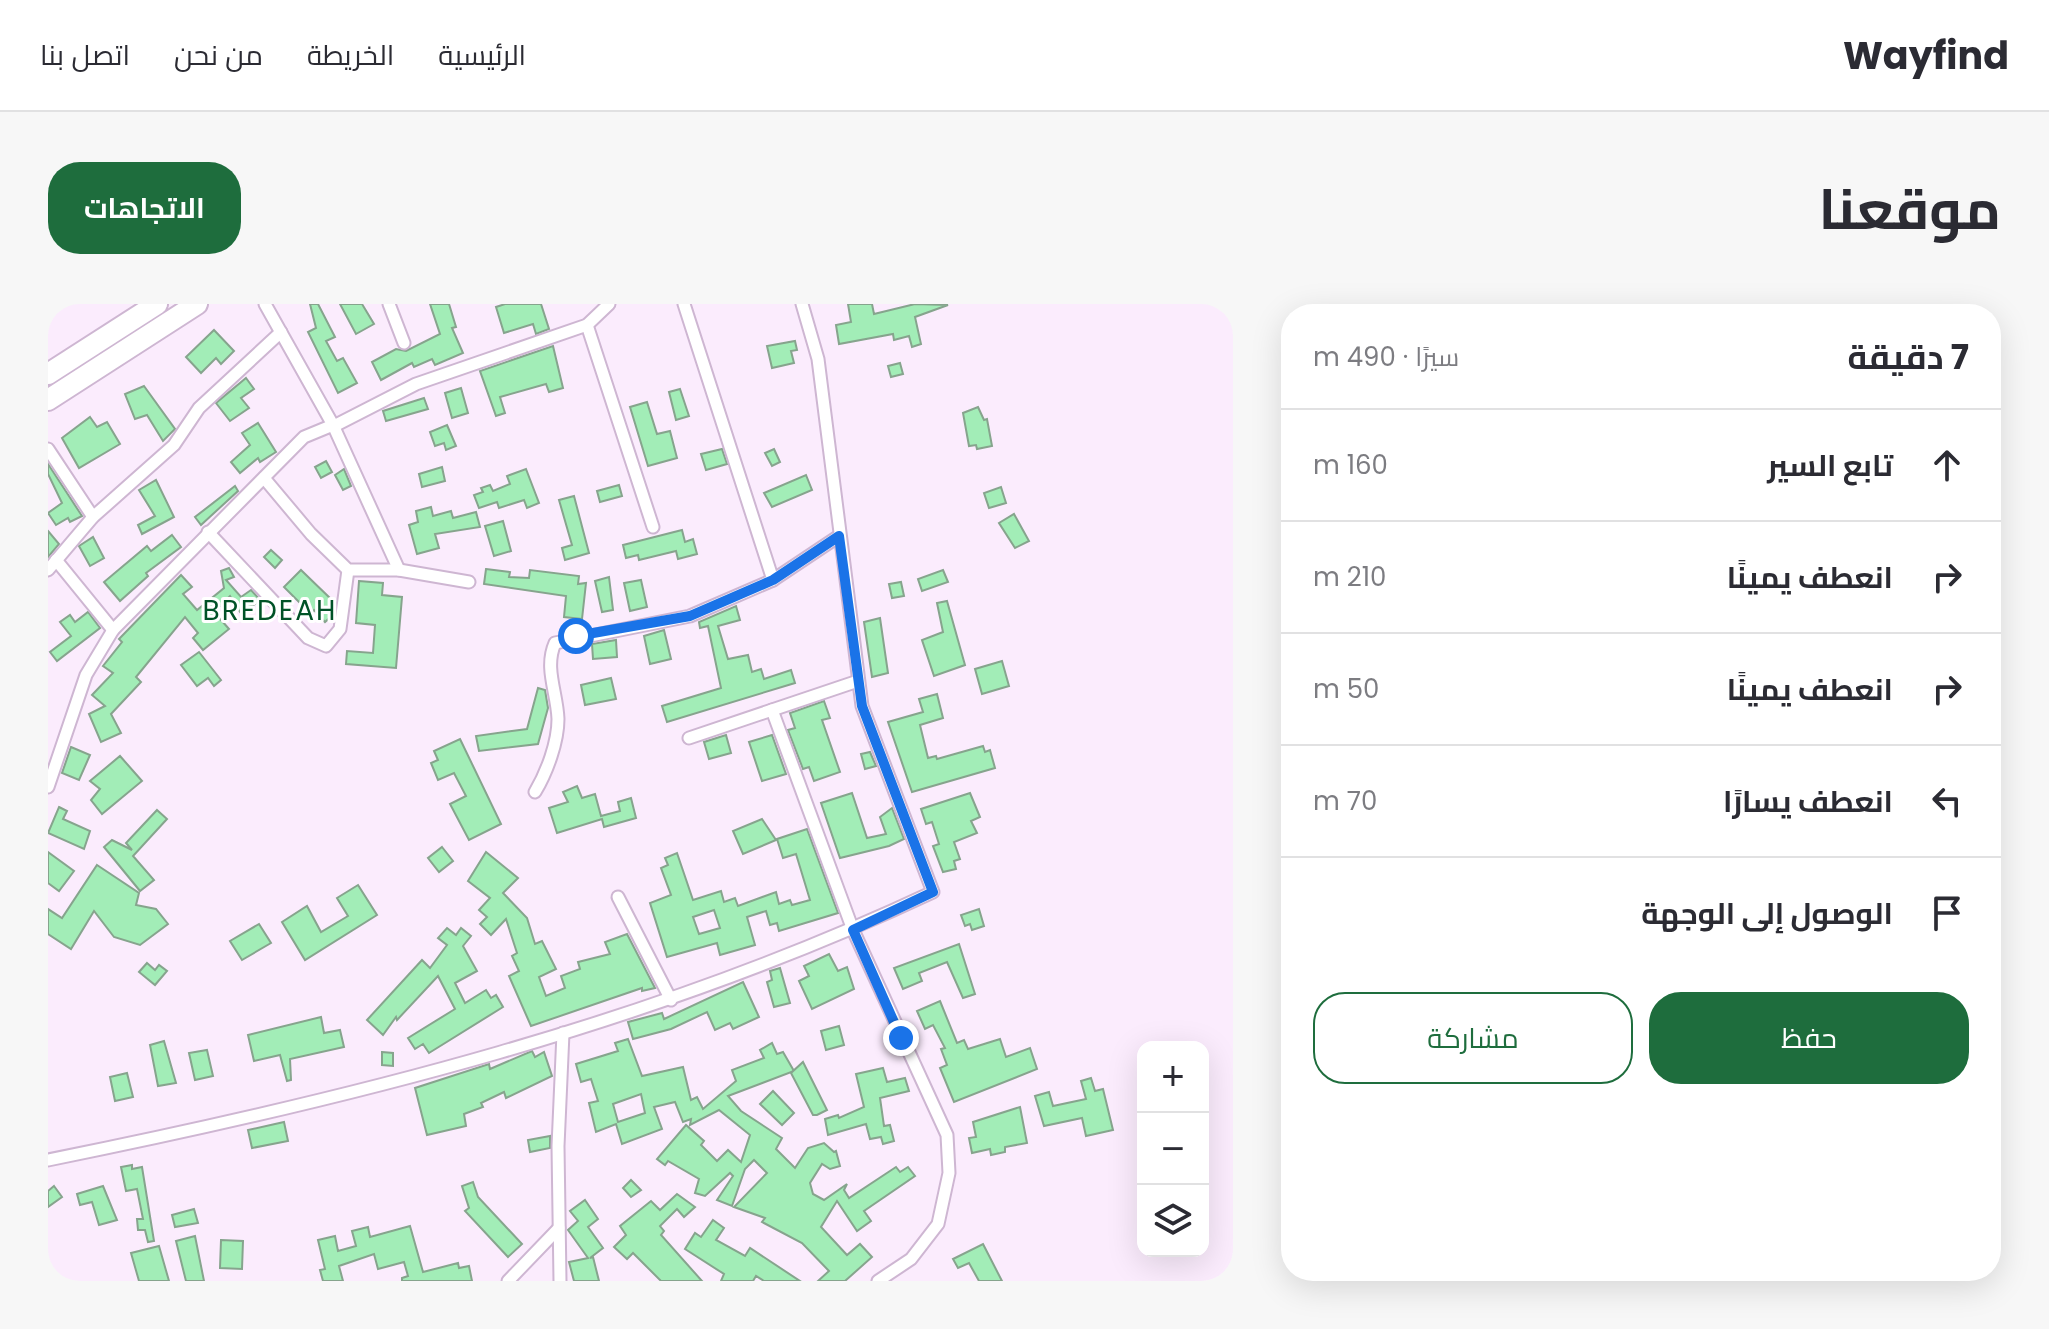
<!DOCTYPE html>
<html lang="ar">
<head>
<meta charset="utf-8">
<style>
	:root { --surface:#fff; --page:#f7f7f7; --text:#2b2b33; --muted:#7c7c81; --line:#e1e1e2; --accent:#1e6d3d }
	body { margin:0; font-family:Poppins,Cairo,sans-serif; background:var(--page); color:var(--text); direction:rtl }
	.controls { position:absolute; right:24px; bottom:24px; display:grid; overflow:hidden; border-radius:16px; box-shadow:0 8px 32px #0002 }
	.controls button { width:72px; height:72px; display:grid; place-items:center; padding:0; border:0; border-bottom:2px solid var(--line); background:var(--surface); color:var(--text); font:40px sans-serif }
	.stop { position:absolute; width:24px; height:24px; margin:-18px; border:6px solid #1a73e8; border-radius:50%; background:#fff }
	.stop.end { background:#1a73e8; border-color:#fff; box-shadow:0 2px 8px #0008 }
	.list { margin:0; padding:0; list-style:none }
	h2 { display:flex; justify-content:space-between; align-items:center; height:104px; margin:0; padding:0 32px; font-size:34px }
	h2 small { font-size:26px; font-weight:400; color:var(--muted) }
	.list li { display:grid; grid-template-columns:52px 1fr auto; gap:24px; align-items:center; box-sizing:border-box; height:112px; padding:0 32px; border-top:2px solid var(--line) }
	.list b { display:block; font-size:30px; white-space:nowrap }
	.list em { font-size:26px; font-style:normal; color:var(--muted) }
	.actions { display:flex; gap:16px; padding:24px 32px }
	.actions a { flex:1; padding:18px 0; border:2px solid var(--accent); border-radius:32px; text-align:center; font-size:28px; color:var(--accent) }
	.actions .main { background:var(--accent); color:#fff }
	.icon { flex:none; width:44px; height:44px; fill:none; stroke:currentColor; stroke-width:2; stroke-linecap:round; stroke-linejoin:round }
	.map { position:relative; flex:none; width:1185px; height:977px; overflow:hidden; direction:ltr; border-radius:32px }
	header { display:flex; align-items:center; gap:48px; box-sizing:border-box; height:112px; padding:0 40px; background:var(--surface); border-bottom:2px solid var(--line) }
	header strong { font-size:38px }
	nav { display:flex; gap:44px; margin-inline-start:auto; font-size:28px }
	.intro { display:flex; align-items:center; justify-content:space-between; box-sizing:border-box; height:192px; padding:0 48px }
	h1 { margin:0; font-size:56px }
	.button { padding:20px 36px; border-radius:32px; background:var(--accent); color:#fff; font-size:28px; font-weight:700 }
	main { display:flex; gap:48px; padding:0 48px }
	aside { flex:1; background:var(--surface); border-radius:32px; box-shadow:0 8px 32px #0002 }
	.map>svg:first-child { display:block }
</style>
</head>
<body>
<header>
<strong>Wayfind</strong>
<nav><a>الرئيسية</a><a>الخريطة</a><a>من نحن</a><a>اتصل بنا</a></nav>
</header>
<div class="intro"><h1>موقعنا</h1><a class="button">الاتجاهات</a></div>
<main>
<aside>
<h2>7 دقيقة<small>سيرًا · 490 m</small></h2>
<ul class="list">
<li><svg class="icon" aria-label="ahead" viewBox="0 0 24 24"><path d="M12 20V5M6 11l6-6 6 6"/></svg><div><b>تابع السير</b></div><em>160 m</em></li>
<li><svg class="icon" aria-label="right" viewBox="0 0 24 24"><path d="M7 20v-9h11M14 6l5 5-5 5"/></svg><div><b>انعطف يمينًا</b></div><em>210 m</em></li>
<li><svg class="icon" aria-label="right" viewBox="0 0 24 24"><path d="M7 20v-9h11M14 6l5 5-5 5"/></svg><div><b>انعطف يمينًا</b></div><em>50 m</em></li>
<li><svg class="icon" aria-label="left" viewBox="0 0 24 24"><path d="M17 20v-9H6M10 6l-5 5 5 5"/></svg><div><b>انعطف يسارًا</b></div><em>70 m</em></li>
<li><svg class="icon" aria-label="arrive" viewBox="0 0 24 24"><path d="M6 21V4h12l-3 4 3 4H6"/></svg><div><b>الوصول إلى الوجهة</b></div></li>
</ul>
<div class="actions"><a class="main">حفظ</a><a>مشاركة</a></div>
</aside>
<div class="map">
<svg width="1185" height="977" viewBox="0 0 1185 977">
	<rect width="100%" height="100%" fill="#fbecfd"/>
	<g fill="#a2edb7" stroke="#86a48d" stroke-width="2" fill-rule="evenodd">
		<polygon points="262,0 270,0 287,33 278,37 289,57 295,54 309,79 290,89 260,28 268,24"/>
		<polygon points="292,0 314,0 326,20 308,30"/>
		<polygon points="382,0 401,0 408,23 404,24 415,49 387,61 384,55 366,63 364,59 333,76 324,58 348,45 358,47 392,30"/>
		<polygon points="457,0 493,0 501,25 488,30 485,20 456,29 448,3"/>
		<polygon points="800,0 824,0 826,10 867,0 900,1 867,13 873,40 864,43 861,32 846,36 845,30 791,40 788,21 803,18"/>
		<polygon points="166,26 186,47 173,60 168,54 153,69 138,53"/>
		<polygon points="747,37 749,46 743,47 746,59 724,64 719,42"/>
		<polygon points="505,42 515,84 501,88 498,80 452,93 457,109 448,112 432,67"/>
		<polygon points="852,59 855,70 843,73 840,62"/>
		<polygon points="198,74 206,85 193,94 201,104 182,117 168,99"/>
		<polygon points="96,82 127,125 115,137 99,111 87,115 77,90"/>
		<polygon points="413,84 420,109 404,114 397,89"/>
		<polygon points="632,85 641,112 628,116 621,88"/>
		<polygon points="376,94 380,105 338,117 335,107"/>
		<polygon points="599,98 609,130 622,127 629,154 600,162 582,103"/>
		<polygon points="930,103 936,116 939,115 944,142 929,145 928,141 921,142 915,109"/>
		<polygon points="42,113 49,123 59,118 72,140 31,164 14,134"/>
		<polygon points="210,119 228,148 212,158 210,154 192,169 183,158 202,141 194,129"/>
		<polygon points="399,121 408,142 398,146 396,139 387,142 382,128"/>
		<polygon points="674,145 679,160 658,166 653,150"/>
		<polygon points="726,145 732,158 724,162 717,149"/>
		<polygon points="278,157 284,168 273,174 267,163"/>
		<polygon points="0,160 34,212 22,218 20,214 8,221 0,209 14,199 0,170"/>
		<polygon points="394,163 397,177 374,183 371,170"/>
		<polygon points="296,165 303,182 295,186 287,171"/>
		<polygon points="478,165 491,199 479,204 476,196 451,204 449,198 431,204 426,191 435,188 433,184 442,181 445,187 462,180 459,172"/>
		<polygon points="758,171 764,186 724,203 716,189"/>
		<polygon points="108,176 126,213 94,230 90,221 107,212 91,186"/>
		<polygon points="571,181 574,192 552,198 549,187"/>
		<polygon points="187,182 190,187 153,221 147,213"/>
		<polygon points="953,183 958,199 941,204 936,189"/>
		<polygon points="526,192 541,249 517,256 514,244 524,241 511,196"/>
		<polygon points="383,203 385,212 403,207 405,214 428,208 432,223 387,230 391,244 369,250 361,221 370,218 368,207"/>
		<polygon points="966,210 981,237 967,244 951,219"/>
		<polygon points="455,217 463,247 446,252 437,222"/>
		<polygon points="634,226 637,238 645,235 649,250 630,255 628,247 591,256 590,251 578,254 575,241"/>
		<polygon points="0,227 11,240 0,253"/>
		<polygon points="124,231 133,243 98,269 100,272 72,297 56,278 99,242 103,247"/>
		<polygon points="45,233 56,254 42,262 31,242"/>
		<polygon points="223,246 234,256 227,264 216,253"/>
		<polygon points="181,264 186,273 178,276 193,293 203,286 213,297 192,308 182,292 166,308 181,325 155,346 145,334 150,329 137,313 88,373 93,378 63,410 73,429 53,438 41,410 57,402 44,391 65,369 55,362 74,338 71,335 133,271 144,283 135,290 149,306 176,284 173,267"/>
		<polygon points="438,265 462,268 461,273 481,274 482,266 531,272 530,280 538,279 534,315 516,313 518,292 436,280"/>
		<polygon points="253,266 287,299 286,310 277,318 266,306 263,310 236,283"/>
		<polygon points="895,266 900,278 874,287 870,275"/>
		<polygon points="561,273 565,306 554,308 547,277"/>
		<polygon points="593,276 599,303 582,307 576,279"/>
		<polygon points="311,277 335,279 334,291 354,293 348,364 298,360 299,347 325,349 327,321 308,319"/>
		<polygon points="853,278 856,292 844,294 841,280"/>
		<polygon points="899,297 917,361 886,372 874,336 895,328 889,299"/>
		<polygon points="688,302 692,316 670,322 680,355 700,351 704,368 713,365 716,375 743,366 747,379 619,418 614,402 673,384 660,322 652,324 651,318"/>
		<polygon points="40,308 52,324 9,357 2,348 23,332 12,318 22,311 27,318"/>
		<polygon points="832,314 840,369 824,373 816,318"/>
		<polygon points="616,326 623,355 602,360 596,332"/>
		<polygon points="568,336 569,353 545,355 544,340"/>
		<polygon points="151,348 173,376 166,382 160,374 149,382 133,361"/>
		<polygon points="954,357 961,382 934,390 927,365"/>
		<polygon points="563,374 568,395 537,401 533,381"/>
		<polygon points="490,384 497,386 500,404 490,440 431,447 428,432 479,425"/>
		<polygon points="889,390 895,414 872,421 880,454 888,452 889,455 935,442 937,448 942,446 947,464 864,488 840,418 875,408 871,395"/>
		<polygon points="776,397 782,414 774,416 792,468 766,477 761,463 755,465 740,426 747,424 742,409"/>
		<polygon points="678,431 683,449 661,455 656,438"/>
		<polygon points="724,431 738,470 714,477 701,438"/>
		<polygon points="412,435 453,520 421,536 402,500 418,492 406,469 390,476 383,459 390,456 386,447"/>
		<polygon points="23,443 42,451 31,476 14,469"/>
		<polygon points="822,448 828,462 817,465 813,450"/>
		<polygon points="72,452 94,477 54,510 43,496 52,485 42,477"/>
		<polygon points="529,482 534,494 547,490 553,512 572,507 570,498 583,494 588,514 556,523 554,515 509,529 501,504 520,498 515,488"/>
		<polygon points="804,489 819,534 838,530 832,513 844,504 856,535 841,542 792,554 773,499"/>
		<polygon points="922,489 932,513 923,517 929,529 906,538 912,555 906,557 908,565 895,568 885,542 891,540 884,518 878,520 873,505"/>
		<polygon points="11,503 19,507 15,515 42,527 36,545 0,529"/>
		<polygon points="109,506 119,515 85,552 106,576 92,587 56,543 64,536 84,546 78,539"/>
		<polygon points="714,515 728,536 695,550 685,527"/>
		<path d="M759,525L790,609L731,627L729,619L722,621L718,607L699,613L707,641L672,651L669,639L619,653L602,599L623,591L613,564L620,561L617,554L629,549L645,596L673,587L676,598L687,594L690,602L728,588L731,600L742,596L744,601L762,596L748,550L735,554L729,535ZM666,606L672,624L651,630L645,613Z"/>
		<polygon points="394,543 405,557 391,568 380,554"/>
		<polygon points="0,548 26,567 11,587 0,579"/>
		<polygon points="438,548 470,574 455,589 479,614 487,640 494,637 508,665 491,673 498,692 517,684 513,672 532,665 530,658 562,650 557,638 579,630 607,684 594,687 594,684 483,722 461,672 471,667 464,652 469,649 458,615 443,631 432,620 439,613 431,606 442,594 420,577"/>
		<polygon points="49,561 91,589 88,601 108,605 120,620 92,641 66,633 46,607 23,645 0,630 0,605 14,614"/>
		<polygon points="310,581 329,611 257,656 234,618 259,602 273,628 300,612 289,594"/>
		<polygon points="931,605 936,622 924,626 922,620 917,622 913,611"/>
		<polygon points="211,620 223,639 194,656 182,637"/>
		<polygon points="399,624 408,631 413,624 423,632 415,642 429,667 407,679 417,699 438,686 443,694 448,691 455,703 381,749 375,740 367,745 360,734 407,705 390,672 349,716 348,713 335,731 319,716 374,656 382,664 399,641 390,634"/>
		<polygon points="911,640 927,690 915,694 899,658 871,669 874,677 855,685 846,664"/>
		<polygon points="781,650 790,667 799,663 806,685 764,705 751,677 761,672 756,662"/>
		<polygon points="99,659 107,666 111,661 119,667 107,681 91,668"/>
		<polygon points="732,664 742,699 726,703 719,678 724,676 722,667"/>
		<polygon points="695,678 711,713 685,725 682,719 667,726 659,708 623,725 585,735 580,718 614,709 616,715"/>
		<polygon points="892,697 909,739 916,736 920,745 952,735 958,753 982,744 989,765 906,798 892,764 899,761 893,745 897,744 885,721 877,725 869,707"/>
		<polygon points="273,713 276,729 292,726 296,743 242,755 243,776 239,777 232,751 206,757 200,731"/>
		<polygon points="791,722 796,741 778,746 773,727"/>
		<path d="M580,735L594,772L635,763L643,796L649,793L655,805L688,777L684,766L716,754L712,746L724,739L729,750L735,748L746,767L680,792L693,807L734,834L728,845L747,864L760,844L776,839L786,848L788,847L792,862L782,865L774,860L762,879L765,890L776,896L799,880L796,886L801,894L848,863L852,868L860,863L867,872L816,907L823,917L809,927L789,897L773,923L799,951L812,940L824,953L797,977H770L781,967L754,939L714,918L717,914L686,903L719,869L706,856L697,865L684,902L669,896L685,872L682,869L657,892L647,889L651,875L620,857L617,861L609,855L638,821L656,837L653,841L669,857L680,846L693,858L702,831L671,806L642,821L643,815L635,818L627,798L606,803L614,825L574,840L568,820L548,828L541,799L550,797L543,775L533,778L528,760L570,747L567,739ZM593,790L597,809L570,818L565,800Z"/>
		<polygon points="116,737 128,779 110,782 102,741"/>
		<polygon points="159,746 165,772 147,776 141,749"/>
		<polygon points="484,747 487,753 496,748 504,772 458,794 456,788 433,799 435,803 416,810 418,822 379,831 367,784 441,760 442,765"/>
		<polygon points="334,748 345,749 345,762 334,761"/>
		<polygon points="755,758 779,806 769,811 765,811 743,769"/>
		<polygon points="835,764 839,778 857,774 861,787 832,794 836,822 842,821 846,837 835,840 833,833 822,835 818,820 780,831 777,815 790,811 791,814 816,803 808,770"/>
		<polygon points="79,769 85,793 67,797 62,773"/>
		<polygon points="1043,774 1047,787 1055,785 1065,826 1038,832 1034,814 996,822 987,792 1001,788 1005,802 1038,795 1033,777"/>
		<polygon points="725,787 746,809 734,821 712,800"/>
		<polygon points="972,803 979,839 957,843 957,848 943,851 942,845 924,849 921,834 928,833 925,818"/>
		<polygon points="236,818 240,837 204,844 200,826"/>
		<polygon points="502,832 502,844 482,848 480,836"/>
		<polygon points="84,861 84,865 94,863 106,937 100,938 97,926 90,926 89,915 95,915 89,885 78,887 73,863"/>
		<polygon points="583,876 593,886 583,893 575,884"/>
		<polygon points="425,878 430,893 474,940 460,953 417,907 421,904 414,882"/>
		<polygon points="6,882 14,893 0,903 0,887"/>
		<polygon points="55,882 69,916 51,921 44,898 32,901 29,890"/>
		<polygon points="629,890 647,903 636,913 629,905 612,922 616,927 613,931 654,977 613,977 585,949 579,955 566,943 578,931 572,922 603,897 612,906"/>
		<polygon points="537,896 550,915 540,923 555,944 542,954 545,953 551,977 526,977 521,958 540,954 520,926 530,917 522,907"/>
		<polygon points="146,905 150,919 127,923 124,911"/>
		<polygon points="665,916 676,924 668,936 697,952 702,944 752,977 716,977 708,972 705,977 673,977 676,970 637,945 647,929 653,933"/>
		<polygon points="362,922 375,968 410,959 411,964 421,962 424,977 354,977 354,974 360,972 356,958 330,965 326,950 291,962 295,977 275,977 272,966 277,965 270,936 287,932 290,947 308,942 304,927 320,923 322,933"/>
		<polygon points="147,932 156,977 138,977 128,937"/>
		<polygon points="173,936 195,937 194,965 172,964"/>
		<polygon points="935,940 954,977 931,977 921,959 910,964 905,955"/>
		<polygon points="111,942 121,977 91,977 83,949"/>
	</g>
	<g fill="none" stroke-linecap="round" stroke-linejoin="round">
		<defs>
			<g id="minor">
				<polyline points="217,0 285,121 351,266"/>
				<polyline points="341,0 356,39"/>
				<polyline points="636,0 725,276"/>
				<polyline points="539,21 605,223"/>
				<polyline points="286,122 368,80 539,21 561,0"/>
				<polyline points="0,145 45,213"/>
				<polyline points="216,174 263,230 300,266 351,266 421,278"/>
				<polyline points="160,228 260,334 278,342 292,325 300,266"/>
				<polyline points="8,256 65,326"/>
				<polyline points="0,266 45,213 126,141 151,104 233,28"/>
				<polyline points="724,406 805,626 899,831 901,869 890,920 863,955 830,977"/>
				<polyline points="641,434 810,377"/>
				<polyline points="0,483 38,371 65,326 256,133 285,121"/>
				<path d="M487,488C499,468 510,438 510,415C509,388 496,364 507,339L642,312L725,276L791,232"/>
				<polyline points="570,593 623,696"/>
				<path d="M0,856C303,795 604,720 885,588L814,402L770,55L754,0"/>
				<polyline points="460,977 511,924"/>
				<polyline points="512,977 510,842 515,729"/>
			</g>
			<g id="trunk">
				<polyline points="0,70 109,0"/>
				<polyline points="0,96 149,0"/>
			</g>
		</defs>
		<use href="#minor" stroke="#ceb6d2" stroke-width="15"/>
		<use href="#trunk" stroke="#ceb6d2" stroke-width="24"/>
		<use href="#minor" stroke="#fff" stroke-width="11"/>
		<use href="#trunk" stroke="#fff" stroke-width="20"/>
	</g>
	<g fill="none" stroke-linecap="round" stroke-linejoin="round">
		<polyline stroke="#1a73e8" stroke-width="10" points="528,332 642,312 725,276 791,232 814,402 885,588 805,626 853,734"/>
	</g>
	<g text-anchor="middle" stroke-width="6" stroke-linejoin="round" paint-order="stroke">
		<g font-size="28" letter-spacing="2" fill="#005227" stroke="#fff">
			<text x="222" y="316">BREDEAH</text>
		</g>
	</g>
</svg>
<div class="controls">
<button>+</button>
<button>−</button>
<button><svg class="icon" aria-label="layers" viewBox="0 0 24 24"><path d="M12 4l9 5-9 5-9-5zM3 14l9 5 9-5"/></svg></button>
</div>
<div class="stop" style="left:528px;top:332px"></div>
<div class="stop end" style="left:853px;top:734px"></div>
</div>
</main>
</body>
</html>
